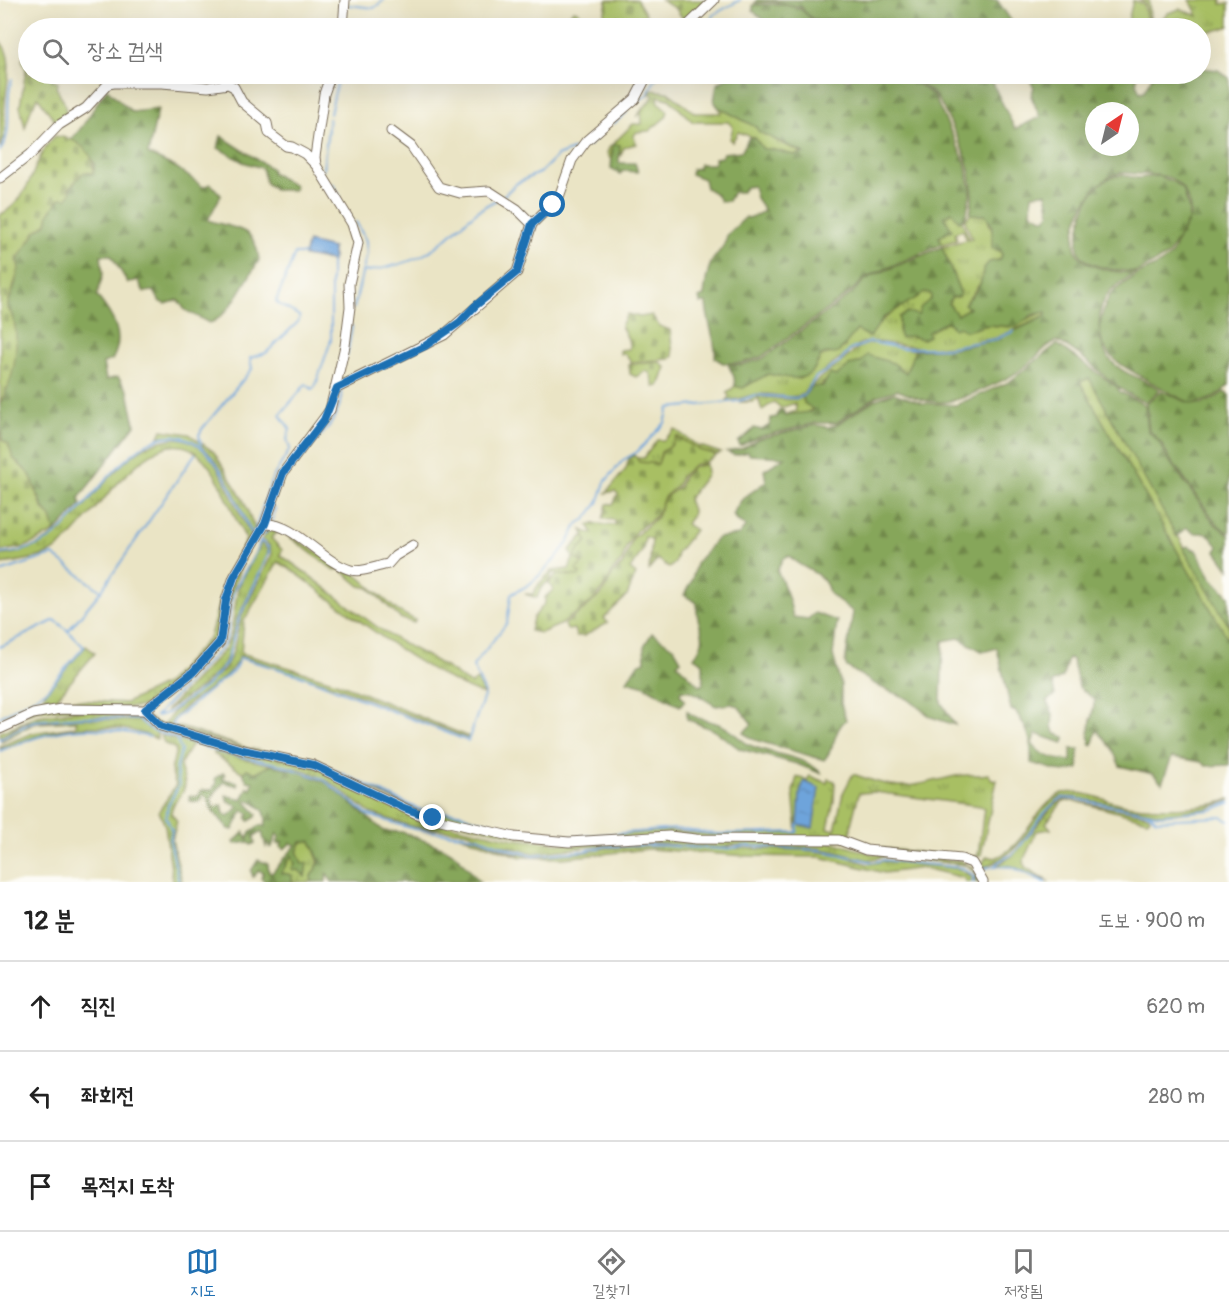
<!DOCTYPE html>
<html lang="ko">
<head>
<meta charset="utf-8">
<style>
	:root { --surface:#fff; --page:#f6f6f6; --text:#222; --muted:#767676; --line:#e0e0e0; --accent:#1f6fb2 }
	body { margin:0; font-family:Pangolin,"Poor Story",sans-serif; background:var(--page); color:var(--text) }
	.compass { position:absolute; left:1085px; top:102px; width:54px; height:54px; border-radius:50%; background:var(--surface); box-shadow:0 6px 24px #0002; rotate:35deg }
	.stop { position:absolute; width:18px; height:18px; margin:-14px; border:4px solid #1f6fb2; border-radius:50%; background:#fff }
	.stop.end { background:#1f6fb2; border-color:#fff; box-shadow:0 2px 6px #0008 }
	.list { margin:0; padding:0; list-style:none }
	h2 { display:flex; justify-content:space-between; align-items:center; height:78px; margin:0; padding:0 24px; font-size:26px }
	h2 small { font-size:20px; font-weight:400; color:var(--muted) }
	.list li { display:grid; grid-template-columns:39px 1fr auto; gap:18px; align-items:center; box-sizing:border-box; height:90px; padding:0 24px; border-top:2px solid var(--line) }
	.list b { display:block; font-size:22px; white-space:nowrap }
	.list em { font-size:20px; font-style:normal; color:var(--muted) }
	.icon { flex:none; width:33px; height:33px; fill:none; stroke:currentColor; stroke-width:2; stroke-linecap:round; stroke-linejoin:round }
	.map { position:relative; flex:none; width:1229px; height:882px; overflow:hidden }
	.search { position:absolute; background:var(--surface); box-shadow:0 6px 24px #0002; left:18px; right:18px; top:18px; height:66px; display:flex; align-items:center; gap:15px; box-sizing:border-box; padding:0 21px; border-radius:33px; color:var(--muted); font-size:22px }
	.sheet { height:348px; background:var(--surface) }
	nav { display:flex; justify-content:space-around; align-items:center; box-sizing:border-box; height:84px; border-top:2px solid var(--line); background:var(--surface); font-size:16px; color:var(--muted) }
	nav a { display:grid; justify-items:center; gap:3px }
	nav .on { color:var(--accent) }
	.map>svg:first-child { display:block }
</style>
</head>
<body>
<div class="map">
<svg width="1229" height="882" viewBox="0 0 1229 882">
	<defs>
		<pattern id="grass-tufts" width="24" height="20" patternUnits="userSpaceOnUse" patternTransform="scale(1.5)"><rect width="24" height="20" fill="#a8bf64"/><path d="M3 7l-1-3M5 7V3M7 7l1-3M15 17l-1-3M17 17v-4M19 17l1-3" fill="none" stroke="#8a9b52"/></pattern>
		<pattern id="forest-firs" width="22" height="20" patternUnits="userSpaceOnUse" patternTransform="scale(1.5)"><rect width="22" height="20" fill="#86a65a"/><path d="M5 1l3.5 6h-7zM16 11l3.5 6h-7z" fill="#6f874a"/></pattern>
		<pattern id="cemetery-stones" width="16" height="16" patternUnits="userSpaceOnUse" patternTransform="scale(1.5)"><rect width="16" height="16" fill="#a8bf64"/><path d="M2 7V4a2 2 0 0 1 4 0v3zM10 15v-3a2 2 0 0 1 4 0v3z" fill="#8a9b52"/></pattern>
		<pattern id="water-ripples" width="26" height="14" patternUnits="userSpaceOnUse" patternTransform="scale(1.5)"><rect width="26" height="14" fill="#6ea4db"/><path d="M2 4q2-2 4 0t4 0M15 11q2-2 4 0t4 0" fill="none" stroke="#5c86b1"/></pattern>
	</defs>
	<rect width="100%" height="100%" fill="#fdfcf7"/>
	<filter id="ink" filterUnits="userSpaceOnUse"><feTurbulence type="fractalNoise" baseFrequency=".0167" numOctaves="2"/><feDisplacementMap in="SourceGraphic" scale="12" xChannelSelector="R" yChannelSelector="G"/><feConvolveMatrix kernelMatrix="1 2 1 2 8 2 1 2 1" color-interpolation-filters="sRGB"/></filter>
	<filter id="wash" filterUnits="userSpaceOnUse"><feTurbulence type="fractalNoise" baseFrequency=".008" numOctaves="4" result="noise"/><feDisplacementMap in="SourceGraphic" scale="24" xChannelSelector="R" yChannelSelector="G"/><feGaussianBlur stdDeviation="1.35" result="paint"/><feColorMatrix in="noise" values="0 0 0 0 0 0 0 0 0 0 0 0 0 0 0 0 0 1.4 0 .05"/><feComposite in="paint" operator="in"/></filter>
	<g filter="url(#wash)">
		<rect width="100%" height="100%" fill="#eae4c5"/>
		<g fill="url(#grass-tufts)" stroke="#727441" stroke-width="1.5" fill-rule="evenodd">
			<polygon points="1133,0 1144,5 1148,28 1118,28 1128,22"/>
			<path d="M1139,0H1149L1150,19L1159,21L1168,13L1180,9L1198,16L1190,0H1222L1221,4L1229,3V26C1213,34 1192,33 1180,19L1166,27L1149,26L1146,4Z"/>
			<path d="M0,41C15,58 7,81 5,101C3,118 8,131 0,148Z"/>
			<polygon points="651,90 668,92 695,113 721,113 718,107 756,127 759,132 804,154 797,156 763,149 755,138 738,132 732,142 730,139 733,127 728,122 693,122 669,99 658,96 659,103 668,111 666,117 649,131 637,132 633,136 637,144 624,147 621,155 620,150 611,150 612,162 607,153 609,148 633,124 642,124 641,112 636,117 653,97 652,93 648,95"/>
			<polygon points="952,211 959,221 966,217 962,222 969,237 966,238 963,230 955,233 957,240 942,244 938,236 946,234 944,217"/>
			<polygon points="970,214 986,215 1002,256 999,260 993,261 982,274 984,278 965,304 969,308 957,315 949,304 951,297 960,292 942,247 972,238 965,221"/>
			<path d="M926,292L931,294V299L918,316L913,315L910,336L923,339L928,332L948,321L966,331L988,325L1009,327L1046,311V316L996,338L955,346L922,348L878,342L861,343L816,377L802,395C787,400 775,393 760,394C748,395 741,400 727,400L729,396L727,393L735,386L743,388L768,374L799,379L812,373L821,357L845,347L846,340L857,330L861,331C885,324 901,301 926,292Z"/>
			<path d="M877,343L915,350L906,373L893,363L861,362L824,382L820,388L811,387C819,376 830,372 840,363C854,353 858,343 877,343Z"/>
			<polygon points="1089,378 1229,626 1229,641 1080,382"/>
			<path d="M755,396C772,396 787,403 803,397L804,403L813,409L802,415H784L796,411L795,403L781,408L774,402L762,410L758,398L752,402H739L748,401Z"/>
			<polygon points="675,429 699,447 700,446 721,453 717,455 699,450 677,436 671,446 661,452 658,464 639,462 636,458 644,458 657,440 664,440"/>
			<path d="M162,430L189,434L214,452L244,501L255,529L252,533C232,493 215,426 159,437Z"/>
			<path d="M179,438C223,445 230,509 254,538L244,554L217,642L193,670L146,705L139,707L39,710L50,696L35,711L12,720L41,703L46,692L86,646L95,653L56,699L126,703L167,683L210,637L222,590L246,539C230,512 223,477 199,455C152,411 89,531 52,552C38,559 17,562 0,564V555C88,549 102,441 179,438Z"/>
			<path d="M273,526L358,576L398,611L415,620L414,623L400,618L369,588L360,586L340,569L334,570L280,530L271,538L282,550L280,555C317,579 349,608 386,633C412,650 441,661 465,681L471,684L477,680L484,695C429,674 381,636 334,602C315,588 299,573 278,562L244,621L241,653L339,683L469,737L468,739L338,687L240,656C225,687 188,696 170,724L247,748L312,762L423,812L459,814L513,831L574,838L668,831L713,835L797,833L793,791L797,777L807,780L810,776L827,783L828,779L835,781L834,801L828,828L835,830L843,793L853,774C900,791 904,788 951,777C962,774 976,776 988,774L993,781L997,780L981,855L971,859L867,849L846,840H581L523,837L429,816L350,780L164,725L174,711L224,670L233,652L241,617L272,554L269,545L262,539ZM875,792L980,806L984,808L978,855L972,858L870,847L851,839V824L859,793Z"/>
			<polygon points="583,536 587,537 587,541 580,549 580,561 583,564 579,576 551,573 551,579 541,588 537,598 525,594 533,594 539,584 552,571 569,569 573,558 570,550"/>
			<polygon points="261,543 267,549 268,555 237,619 229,653 222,667 201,687 166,711 225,649 231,634 238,588"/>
			<polygon points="74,711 138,712 169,729 243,752 293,761 322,770 421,819 514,839 569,844 663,840 836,843 873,854 961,861 975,869 980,882 974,882 976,873 967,865 887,856 868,860 819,848 733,845 723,848 656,843 606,845 534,853 493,843 468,832 414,827 370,813 331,783 307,771 224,752 158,729 146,719 121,716 38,720 23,723 0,737 0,732 37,716"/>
			<path d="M81,718L139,721L157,733V739C105,716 51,729 0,749V746L32,733L75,727L77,721L35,723L0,742C17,719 54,721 81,718Z"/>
			<path d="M160,735L192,744L180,765C181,772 185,778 185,785C184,796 172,801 171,813L177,821L172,840L182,882H173L165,826L159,811L176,785L171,771L176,749L165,744Z"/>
			<polygon points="214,752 272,765 254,773 247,769 243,773 214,754"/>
			<path d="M1062,793C1085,790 1105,801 1126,805C1151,809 1207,810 1229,799V801L1206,809L1161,814L1073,797H1061C1053,802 1048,809 1042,817C1023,839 1008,862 979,868L987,856L995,858C1025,847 1034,808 1062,793Z"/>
			<polygon points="1064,799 1148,815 1150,818 1147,820 1075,801 1063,801 1046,823 1051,829 1037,831 1024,859 1025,867 1049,882 1012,866 996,866 1013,855 1053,806"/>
			<polygon points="459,835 476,838 513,853 533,856 585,852 606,848 658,846 804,850 843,855 867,864 885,861 956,868 971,876 971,882 966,882 964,878 924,868 884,873 820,857 747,856 649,849 563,858 521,857"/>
			<polygon points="303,840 311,841 320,866 311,876 312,882 292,882 288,874 280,873 292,855 295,864 292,869 299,870 305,876 306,864 302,864 297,851"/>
		</g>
		<g fill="url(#forest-firs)" stroke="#60683c" stroke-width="1.5" fill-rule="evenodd">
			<polygon points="757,0 997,0 1012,22 1006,28 866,28 845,19 816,21 805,13 802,7 777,2 755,3"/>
			<polygon points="782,4 801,9 814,22 844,20 862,28 773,28 753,11 753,5"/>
			<path d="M1201,68L1218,70L1229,78V385C1218,396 1207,403 1192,403C1179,399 1169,392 1158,386C1117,363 1081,350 1111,293C1119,287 1128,280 1137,275C1147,269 1160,266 1169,257C1175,251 1176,240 1181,233C1190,221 1193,215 1188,200C1178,169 1155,177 1129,173C1091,168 1062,239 1080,257C1091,270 1121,273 1136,273C1127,279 1116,284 1109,292C1096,308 1096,342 1109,358C1121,375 1145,378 1160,390L1145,402C1112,390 1090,357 1057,341C1045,345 1038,357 1028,364C1013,377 1001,381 984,389C945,406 937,407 897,390L877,396L836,423H816L758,437L740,446L738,442C744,437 750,434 754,428L762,430L770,425L771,418L777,417L779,410H783L785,415L810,412L813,409L804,403L803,397L811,387L823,386L830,374L836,376L850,365L861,362L867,355L893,363L906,373L915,350L955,348L995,340L1046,316V312L1032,315L1016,327L988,325L966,331L959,327L954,329L947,321L928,332L929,336L923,339L910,336L901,338L899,334V317L908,312L918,315L921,307L931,299V294L926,292L884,317L870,337L857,330L838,353C833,355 829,352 824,354C820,356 818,362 816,366C806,385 786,377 768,374L743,388L735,386L734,377L728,364L741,365L762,359L850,295L867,278L942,247L960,292L958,297H951L949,304L957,315L969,308L964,304C977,291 982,287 983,269L989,262L999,260L1002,256L1001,251L992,249V226L986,215L970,214C979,173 958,139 941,104L935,95L907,74H988L1015,129L1040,117L1031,96L1034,87L1026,74H1138L1136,83L1140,92L1144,91L1153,75L1200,74ZM1094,111H1130V147H1094ZM1046,193L1050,213L1045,219L1031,213L1032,194Z"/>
			<path d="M733,74H841L846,79H850L853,74H904L934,96L965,162L971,190L966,217L959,221L952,212L944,217L952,230L939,237L942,244L867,277L848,294L761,357L741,363H723L715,358C717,342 707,323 706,303H700L699,298L704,296C705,285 706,274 711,263C715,254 726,248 727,235L746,217L749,218L765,211L756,198L753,186L746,187L742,192H733L728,201H720L716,194L706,188L704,179L691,174L692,169L699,168L700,164H714L715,158L722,157L723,153L742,151L749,137L755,138L763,149C777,147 791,159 804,153L759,132L756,127L718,107L714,101L717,84Z"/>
			<path d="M107,89L132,112L158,109L148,154L177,168L203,187L211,184L221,195L208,220C235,230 255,224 259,260C249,276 228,319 209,323L185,310L178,300L166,304L160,302L154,291L144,292L138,280L128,283L111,255H101L103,274L97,296C113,316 126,336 112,360L103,363L106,380L118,377L128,391L135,425L79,498L81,505L55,532L51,518L43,507L30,475L13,458L8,444L2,440L0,405L13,369L15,326L13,315L7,307L15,285L20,253L36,231L47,223L49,213L60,198L67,197C70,186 75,179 84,172L93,173L95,164L83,147L75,145L70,139C82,132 96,102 107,89Z"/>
			<polygon points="221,136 272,169 271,172 295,186 294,190 275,190 266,183 262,168 243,162 218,148"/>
			<polygon points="613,144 620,145 619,163 635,163 638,172 623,171 620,174 611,169"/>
			<path d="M1122,175L1138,178L1158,176L1174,182L1183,189L1189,210L1188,221L1168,255L1138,272C1123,271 1091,269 1081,256C1076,249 1078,241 1079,233C1083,208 1092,178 1122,175Z"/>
			<path d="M1057,344L1117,387L1120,392L1145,405L1148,431L1158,440L1168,459L1215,524L1229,535V569L1216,551L1219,547L1207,533H1194L1186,527L1177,537L1089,378L1080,382L1229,641V765L1206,766L1201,762L1172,757L1162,783L1153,774L1120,766L1112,748L1097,730L1092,746L1090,745L1089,730L1095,700L1079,687L1072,659L1068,658L1063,677L1052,683L1055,695L1047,701L1053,714L1052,727L1056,734L1065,737V740L1063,743L1036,734L1032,743C1039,756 1058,760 1071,761V749H1079L1078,769L1063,772L1031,763C1032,740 1029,731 1016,712L1011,710L997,648L983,652L959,638L943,641L941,702L955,725L931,717L908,699L880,687L847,667L845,663L853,612L829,593C825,570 802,571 789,556L783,559L777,571C785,585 790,601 793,617L808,619L815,613L837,621L833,655L841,685V704L846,720C833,730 836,748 824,760L755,740L743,733L752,724L738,706L732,704L716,706L691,691L681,690L680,694L685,700L680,706L645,686L627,681L638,664L645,661L644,646L652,633L674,648L681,660L677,664L700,686L703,684V663L694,657C713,633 694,628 697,603L684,595L692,580L696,564L717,538L739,535L746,526L736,520L733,515C741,494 751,495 766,481L764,470L785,457L750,455L748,452L734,455L727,452L744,448L758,439L775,435L815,425L828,427L836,425L874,400L894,393L923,403L956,405L1009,382Z"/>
			<path d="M1162,391C1188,402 1197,413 1224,392L1229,395V533L1217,524L1169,458L1162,444L1149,430L1146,403Z"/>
			<polygon points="1188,546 1196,550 1211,577 1229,596 1229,626 1183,548"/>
			<path d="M687,711C697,721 709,719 721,725C733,730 740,741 752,746C773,755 807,756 822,774L797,764L740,749L715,731L687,719Z"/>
			<path d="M272,765L298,771L327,783L384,831L402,832L444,848L456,855L480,882H332L327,874L326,882H312L311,876L320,862L311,841L301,842L297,851L302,864L307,863L305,877L299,870L293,871L292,869L295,864L292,855L281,873L292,875V882H266L261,878L263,873L259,870L253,877L251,871L258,860L268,864L269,873H272L296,845L291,843L284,849L281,847L282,842L277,844L279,837L277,833L272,847L270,848L268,841L266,847L262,832L254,836L255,843L251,845L249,842L235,844L234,842L244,832L248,839L250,832L260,825L265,827C269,810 260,807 248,800L246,802L257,814L256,817L249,821L247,818L249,814L243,810L233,830L229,829L212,810L206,796L203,795L199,802L190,801L189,796H197L202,790H212L216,784L215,778L223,773L225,775L222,779L237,782L238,786L224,782L211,798L214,808L222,805L224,814L228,816L239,807L227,800L226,795L242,800L248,787L251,790L253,782L247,781L243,773L247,769L255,773Z"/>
		</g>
		<g fill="url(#cemetery-stones)" stroke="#727441" stroke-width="1.5">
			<polygon points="607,0 637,0 654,28 585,28 578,18 569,16 573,10 578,11 588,25 602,27"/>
			<polygon points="661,0 708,0 687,24 676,9"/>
			<polygon points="26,58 28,59 28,74 46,74 58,83 56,87 64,102 67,115 57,124 38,97 31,109 25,128 20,106 26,70 22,59"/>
			<path d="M55,136C74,137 97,152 93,173L84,172L69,188L71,192L67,198H60L49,213L47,223L36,231L17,260L19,269L7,307C22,326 16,365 8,387C5,394 1,398 0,405V215C35,196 30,160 55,136Z"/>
			<path d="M627,314L640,317L652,315L659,326L670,330L673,356L670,359L631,362L624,353L620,354V350L629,349C630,339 625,334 621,326Z"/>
			<polygon points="660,362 666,368 659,386 654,387 650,373 645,371 636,377 630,374 629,364"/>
			<polygon points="0,430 2,440 8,444 13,458 30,475 42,507 51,518 55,532 25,547 0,551"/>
			<path d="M676,436L699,450L717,455L702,464H695L681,476L677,486L664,497L656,516L636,531L626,547L622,561L613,570L609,580L595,599L562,624L541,633L530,631L533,618L545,603V597L553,590L549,583L557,575L579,576L580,574L576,570L583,563L576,559V553L587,541L582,530L591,534L593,533L588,525C599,521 607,528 616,524L614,520L603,519L607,504H613L618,494L615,491L606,493L626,469L629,458L635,455L639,462L658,464L662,452L671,446Z"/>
			<polygon points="706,464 707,474 688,499 693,513 686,524 695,530 677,553 675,563 669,568 658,559 649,570 652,539 645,537 643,550 630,569 636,574 627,596 604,618 608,623 584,636 576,636 574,629 568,630 564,625 601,595 614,572 623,564 633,538 657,517 664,498 679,487 683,477 693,467"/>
		</g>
		<g fill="url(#water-ripples)" stroke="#54677c" stroke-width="1.5">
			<polygon points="308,242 333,248 333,261 304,256"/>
			<polygon points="804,781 819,788 813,828 798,825 800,793"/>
		</g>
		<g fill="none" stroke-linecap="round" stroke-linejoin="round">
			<g stroke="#6ea4db" stroke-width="2">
				<polyline points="349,5 374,8 384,0"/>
				<polyline points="708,28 713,15 740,0"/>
				<polyline points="637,102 647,95 658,74"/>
				<polyline points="330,114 339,74"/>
				<polyline points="613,124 627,112"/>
				<polyline points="588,146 597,137"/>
				<path d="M0,151C15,130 3,104 12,79"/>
				<polyline points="323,170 329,119"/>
				<polyline points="333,184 340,197"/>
				<polyline points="503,196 517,183 541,172 557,156 575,149"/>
				<path d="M362,272C382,269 407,264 425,254C451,239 467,214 496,200"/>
				<polyline points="354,308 367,253 366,241 356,222"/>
				<polyline points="347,355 352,326"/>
				<path d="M201,444L199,435L202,429L252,369L250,358L266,353L298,322L300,317C293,310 282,309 276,301L295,254H303"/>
				<path d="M300,458C318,438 344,418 341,388"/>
				<polyline points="272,521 275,508"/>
				<polyline points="253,536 272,479 290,449 287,439 290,429 280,415 306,384 312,389 315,387 331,340 331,262"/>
				<polyline points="263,536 270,526"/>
				<path d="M0,554C16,553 34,548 48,540C92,513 150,388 210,456C229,477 239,510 253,536"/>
				<polyline points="0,572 53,555 101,591"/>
				<polyline points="0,647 55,620 68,631 101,591 195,454"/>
				<path d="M156,716L223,646C232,629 227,610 234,591C241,574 255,560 260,541"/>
				<polyline points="156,716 168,713 205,687 226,664 239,618 269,553 268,547 260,540"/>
				<polyline points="0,717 46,691 84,647 68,631"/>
				<polyline points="139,720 152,730 220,752 282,765 323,779 368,815 414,829 477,837 515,851 533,855 584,851 606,846 656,845 723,849 748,846 820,850 873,862 885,860 963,868 974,876 973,882"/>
				<path d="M176,726L172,724L177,717L234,670L240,658L300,675L468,741L485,693L473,666L507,623L511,595C517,590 525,588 531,583C548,568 569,546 577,524L586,519L598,503L605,482L623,460L637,452L665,423L669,408L739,401L755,395L796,398L803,396L816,377L839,363L850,350L870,342L902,348H945L996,339L1014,331"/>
				<polyline points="176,738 181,751 176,770 179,785 168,805 166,817 172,831 170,841 179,882"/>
				<polyline points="0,739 34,721 81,717 148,720"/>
				<path d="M0,751C57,727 90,723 150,737"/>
				<polyline points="323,765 423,811 459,813 469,818 526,832 573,837 675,829 718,834 797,832 798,825"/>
				<polyline points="1150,814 1156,820 1222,817 1229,821"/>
				<polyline points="995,866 1012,867 1045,882"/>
				<path d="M981,869L995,866C998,859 1007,859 1014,853C1031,836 1040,811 1062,798L1077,799L1160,815L1211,810L1229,803"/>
			</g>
		</g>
	</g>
	<g filter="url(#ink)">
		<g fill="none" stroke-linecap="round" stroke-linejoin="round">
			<defs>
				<g id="minor">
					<polyline points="343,28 345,0"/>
					<polyline points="685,28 714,0"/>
					<polyline points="391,131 411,146 439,187 460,193 489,191 517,209 532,224"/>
					<polyline points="0,178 31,154 59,125 86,108 108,84 114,83 162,83 208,87 228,84 234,87 242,102 267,123 269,133 286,146 292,147 305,154 316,165"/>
					<polyline points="337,388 444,335 517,272 532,224 559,197 572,160 586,141 635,99 648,74"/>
					<path d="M265,524C294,522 322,562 351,570C362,573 377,566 388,564L395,556L413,545"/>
					<polyline points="145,710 161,726 243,750 313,765 419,815 514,837 569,842 669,836 696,839 839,840 866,850 961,859 972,863 983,882"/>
					<polyline points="0,729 33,714 61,709 145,710 193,672 220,642 226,600 234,577 265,524 283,473 330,410 345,346 350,307 349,284 358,243 352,224 316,165 315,157 324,94 331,74"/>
				</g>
			</defs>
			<use href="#minor" stroke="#786b58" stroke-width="11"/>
			<use href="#minor" stroke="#fff" stroke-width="9"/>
		</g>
	</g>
	<g fill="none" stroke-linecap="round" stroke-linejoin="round" filter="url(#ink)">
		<polyline stroke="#1f6fb2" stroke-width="8" points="433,818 404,808 313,765 243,750 161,726 145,710 193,672 220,642 226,600 234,577 265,524 283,473 324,420 337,388 425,346 460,322 475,306 517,272 532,224 553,205"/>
	</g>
</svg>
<svg class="compass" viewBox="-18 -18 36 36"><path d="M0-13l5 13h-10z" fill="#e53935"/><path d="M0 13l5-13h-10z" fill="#767676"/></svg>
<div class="stop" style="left:553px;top:205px"></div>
<div class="stop end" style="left:433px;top:818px"></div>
<div class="search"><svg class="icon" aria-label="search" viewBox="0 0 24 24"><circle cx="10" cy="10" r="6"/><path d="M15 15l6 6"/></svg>장소 검색</div>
</div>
<section class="sheet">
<h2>12 분<small>도보 · 900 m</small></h2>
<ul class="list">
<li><svg class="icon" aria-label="ahead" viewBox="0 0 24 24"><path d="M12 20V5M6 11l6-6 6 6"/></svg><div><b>직진</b></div><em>620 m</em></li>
<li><svg class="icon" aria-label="left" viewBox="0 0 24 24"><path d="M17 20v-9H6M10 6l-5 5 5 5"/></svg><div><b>좌회전</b></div><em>280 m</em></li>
<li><svg class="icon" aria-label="arrive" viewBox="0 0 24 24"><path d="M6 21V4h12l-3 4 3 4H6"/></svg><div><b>목적지 도착</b></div></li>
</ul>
</section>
<nav>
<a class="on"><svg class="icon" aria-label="map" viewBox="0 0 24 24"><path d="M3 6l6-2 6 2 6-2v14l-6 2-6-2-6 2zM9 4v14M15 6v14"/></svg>지도</a>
<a><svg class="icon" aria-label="directions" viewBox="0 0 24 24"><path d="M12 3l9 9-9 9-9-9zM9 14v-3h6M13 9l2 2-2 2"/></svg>길찾기</a>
<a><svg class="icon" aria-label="saved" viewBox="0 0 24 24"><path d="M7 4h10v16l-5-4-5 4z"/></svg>저장됨</a>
</nav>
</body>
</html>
